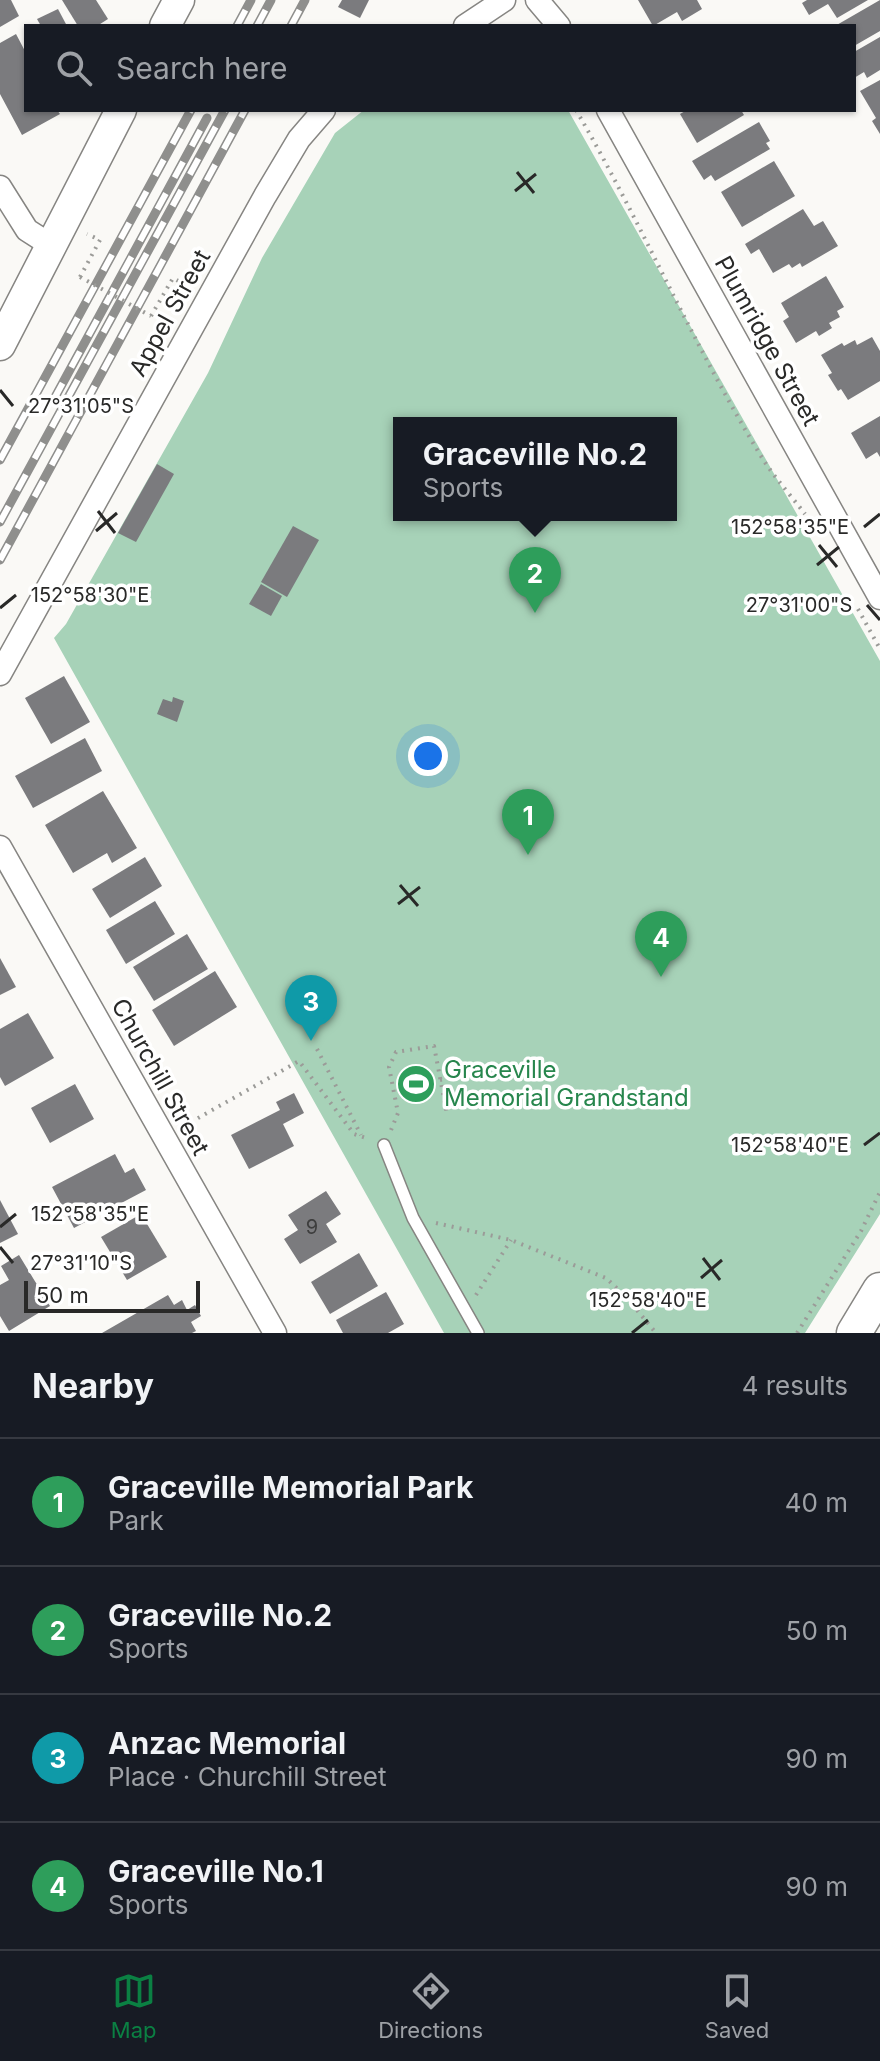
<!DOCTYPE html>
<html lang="en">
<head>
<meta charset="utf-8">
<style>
	:root { --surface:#171b24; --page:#242831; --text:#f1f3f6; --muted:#9ea1a6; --line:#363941; --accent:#0b8043 }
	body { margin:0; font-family:Inter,sans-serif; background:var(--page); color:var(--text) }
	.scale { position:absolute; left:24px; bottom:20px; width:176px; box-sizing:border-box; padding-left:8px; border:4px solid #292928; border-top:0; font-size:22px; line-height:28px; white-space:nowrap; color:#292928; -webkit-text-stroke:6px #fff; paint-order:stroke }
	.you { position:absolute; left:428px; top:756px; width:28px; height:28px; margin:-20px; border:6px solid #fff; border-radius:50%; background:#1a73e8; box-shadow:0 0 0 12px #1a73e833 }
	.badge { display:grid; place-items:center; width:52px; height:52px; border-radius:50%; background:var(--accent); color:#fff; font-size:26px; font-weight:700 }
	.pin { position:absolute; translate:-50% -66px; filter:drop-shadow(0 2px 4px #0008) }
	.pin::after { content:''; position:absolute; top:42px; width:28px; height:24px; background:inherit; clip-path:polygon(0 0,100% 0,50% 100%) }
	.popup { position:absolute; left:393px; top:417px; width:284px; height:104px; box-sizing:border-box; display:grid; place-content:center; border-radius:0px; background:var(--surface); filter:drop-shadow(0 2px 6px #0005); font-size:26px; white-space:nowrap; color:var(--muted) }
	.popup b { font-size:30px; color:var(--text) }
	.popup::after { content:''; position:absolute; left:50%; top:100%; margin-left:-16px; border:16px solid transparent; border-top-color:var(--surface) }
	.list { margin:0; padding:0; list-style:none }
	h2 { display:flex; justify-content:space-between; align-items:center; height:104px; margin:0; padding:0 32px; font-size:34px }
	h2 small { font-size:26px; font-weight:400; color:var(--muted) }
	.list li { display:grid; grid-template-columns:52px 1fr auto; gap:24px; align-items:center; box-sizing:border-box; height:128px; padding:0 32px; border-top:2px solid var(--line) }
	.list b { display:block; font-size:30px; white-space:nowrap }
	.list p { margin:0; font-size:26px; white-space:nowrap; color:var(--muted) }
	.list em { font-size:26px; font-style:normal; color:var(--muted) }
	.icon { flex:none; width:44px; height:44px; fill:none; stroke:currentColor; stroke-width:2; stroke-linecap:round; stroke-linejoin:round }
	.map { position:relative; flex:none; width:880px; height:1333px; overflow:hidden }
	.search { position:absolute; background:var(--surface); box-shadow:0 2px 6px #0004; left:24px; right:24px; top:24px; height:88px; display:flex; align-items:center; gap:20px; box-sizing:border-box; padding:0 28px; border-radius:0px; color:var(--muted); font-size:30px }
	.sheet { height:616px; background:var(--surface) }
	nav { display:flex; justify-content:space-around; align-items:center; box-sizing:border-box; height:112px; border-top:2px solid var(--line); background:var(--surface); font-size:22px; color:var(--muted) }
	nav a { display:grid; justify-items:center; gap:4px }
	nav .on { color:var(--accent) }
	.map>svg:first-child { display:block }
</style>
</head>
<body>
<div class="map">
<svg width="880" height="1333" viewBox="0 0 880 1333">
	<rect width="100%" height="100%" fill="#faf9f6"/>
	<path fill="#a7d2b8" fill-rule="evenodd" d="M364,110H568L880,661V1214L805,1333H444L54,638L66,624L208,373L262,258L335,133ZM399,423H671V515H399Z"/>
	<g fill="#7b7b7e">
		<polygon points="0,0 11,0 19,16 0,27"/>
		<polygon points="62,0 96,0 108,19 97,26 78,26"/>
		<polygon points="342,0 369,0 360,18 338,7"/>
		<polygon points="638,0 697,0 702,9 682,21 677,12 653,26"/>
		<polygon points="807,0 868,0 837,18 828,4 809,15 802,3"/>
		<polygon points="880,0 880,31 854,46 854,26 835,26"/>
		<polygon points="58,9 67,26 41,26 37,19"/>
		<polygon points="16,34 26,53 26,110 57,110 60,114 22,135 0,94 0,43"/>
		<polygon points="880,37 880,70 867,78 864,72 854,78 854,52"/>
		<polygon points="880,80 880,134 872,121 876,118 860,91"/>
		<polygon points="687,110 741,110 744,115 697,143 680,114"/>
		<polygon points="759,122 770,141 766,143 770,149 715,181 711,175 704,180 692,161"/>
		<polygon points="774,161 795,196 742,227 721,192"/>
		<polygon points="803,209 814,226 823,221 838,246 802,267 800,263 792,268 789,264 773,273 759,249 751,254 745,244"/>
		<polygon points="826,276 844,307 837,311 840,317 829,323 832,328 819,336 816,331 796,343 783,321 789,317 781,303"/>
		<polygon points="872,337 880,351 880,381 848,400 841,389 838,391 828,375 832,373 821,355 842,343 844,346 855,340 857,345"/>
		<polygon points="880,416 880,457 877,452 866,459 851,433"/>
		<polygon points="157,464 174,474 136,542 118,533"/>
		<polygon points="293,526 319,540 287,597 261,582"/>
		<polygon points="261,584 282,596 271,616 249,604"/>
		<polygon points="64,676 90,722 51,744 25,698"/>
		<polygon points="173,697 184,701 177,722 157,714 163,699 172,702"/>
		<polygon points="85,738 102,771 33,808 15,776"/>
		<polygon points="103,791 137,848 112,863 107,853 73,873 45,825"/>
		<polygon points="145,857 162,886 110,918 92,889"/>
		<polygon points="155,901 175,934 126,964 106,930"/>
		<polygon points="187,934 208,969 154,1001 133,967"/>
		<polygon points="0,958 16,987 0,995"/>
		<polygon points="215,971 237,1007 174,1046 152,1010"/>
		<polygon points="28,1013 54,1058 5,1086 0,1077 0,1029"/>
		<polygon points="75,1084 94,1119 50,1143 31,1108"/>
		<polygon points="294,1093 304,1113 283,1124 294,1146 249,1169 231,1135 280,1110 276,1102"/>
		<polygon points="115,1154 125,1173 134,1168 146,1190 74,1228 52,1187"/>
		<polygon points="326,1191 341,1214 326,1224 337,1242 300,1264 284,1239 298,1230 288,1215"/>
		<polygon points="0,1200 18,1234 0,1243"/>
		<polygon points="141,1214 167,1257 127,1280 101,1237"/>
		<polygon points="359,1253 378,1286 330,1314 311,1282"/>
		<polygon points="19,1255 50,1306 9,1331 0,1316 0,1285 9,1280 1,1266"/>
		<polygon points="386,1292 404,1324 388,1333 343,1333 336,1320"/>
		<polygon points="168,1295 174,1305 182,1300 187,1310 195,1305 201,1316 191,1322 196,1331 192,1333 102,1333"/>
	</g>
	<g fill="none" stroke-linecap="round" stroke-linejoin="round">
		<defs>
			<polyline id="lane" points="384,1145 413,1218 478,1333"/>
			<g id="street">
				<polyline points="537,0 559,26"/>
				<polyline points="465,26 504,0"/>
				<polyline points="608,110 880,598"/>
				<polyline points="0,187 27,230 52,246"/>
				<polyline points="0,674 265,196 299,139 324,110"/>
				<polyline points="0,847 275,1333"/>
			</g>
			<g id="secondary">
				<polyline points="165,26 179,0"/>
				<polyline points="0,345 121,110"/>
			</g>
			<polyline id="primary" points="854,1333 880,1290"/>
		</defs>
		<use href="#lane" stroke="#868582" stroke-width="14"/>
		<use href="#street" stroke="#868582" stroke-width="25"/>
		<use href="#secondary" stroke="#868582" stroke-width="33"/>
		<use href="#primary" stroke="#868582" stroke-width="37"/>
		<g stroke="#9b9b98" stroke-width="4" stroke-dasharray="2 6" stroke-linecap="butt">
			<path d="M576,110C643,225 694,348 764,461C776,479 792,497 805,514"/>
			<polyline points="80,277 100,240 87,234"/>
			<polyline points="151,316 173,278 184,284 179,295 185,299"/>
			<polyline points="858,609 880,649"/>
			<polyline points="317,1049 361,1135"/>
			<polyline points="440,1080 455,1077"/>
			<polyline points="184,1126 299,1061 354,1134 369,1139"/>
			<polyline points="391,1130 398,1113 389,1067 396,1052 434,1046 447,1114"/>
			<polyline points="436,1223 511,1240 606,1278 627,1298 656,1333"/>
			<polyline points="476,1295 511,1240"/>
			<polyline points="797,1333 861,1231 880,1192"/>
		</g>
		<use href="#lane" stroke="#fff" stroke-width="11"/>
		<use href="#street" stroke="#fff" stroke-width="22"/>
		<use href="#secondary" stroke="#fff" stroke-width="30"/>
		<use href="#primary" stroke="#fff" stroke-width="34"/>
		<defs>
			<g id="rail">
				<polyline points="237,26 251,0"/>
				<polyline points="257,26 271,0"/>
				<polyline points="291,26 305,0"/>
				<polyline points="54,399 207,118"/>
				<polyline points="0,460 191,110"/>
				<polyline points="0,522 225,110"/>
				<polyline points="0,560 245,110"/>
			</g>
		</defs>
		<use href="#rail" stroke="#8f8f8d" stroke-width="9"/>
		<use href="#rail" stroke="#fff" stroke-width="6" stroke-dasharray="18" stroke-linecap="butt"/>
		<polyline stroke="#9b9b98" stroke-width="4" stroke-dasharray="2 6" stroke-linecap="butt" points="80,277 151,316"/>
	</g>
	<path fill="none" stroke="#292928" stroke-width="3" d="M517,172L534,193M515,191L536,174M0,390L13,406M98,511L115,533M864,527L880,514M96,531L117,513M819,545L837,567M817,565L839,547M867,605L880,620M0,608L16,595M400,885L418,906M398,904L420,887M864,1145L880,1133M0,1227L16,1214M0,1247L13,1263M703,1258L720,1280M701,1278L722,1260M632,1333L648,1320"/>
	<defs>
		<symbol id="stadium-disc" viewBox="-11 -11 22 22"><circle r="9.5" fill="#2e9e5b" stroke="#fff"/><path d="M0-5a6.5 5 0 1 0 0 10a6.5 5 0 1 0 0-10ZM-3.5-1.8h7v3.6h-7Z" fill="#fff"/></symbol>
	</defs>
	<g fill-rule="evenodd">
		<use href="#stadium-disc" x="394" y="1062" width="44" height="44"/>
	</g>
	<g text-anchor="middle" stroke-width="7" stroke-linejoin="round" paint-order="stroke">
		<g font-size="20" fill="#3e3e3e">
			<text x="312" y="1234">9</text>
		</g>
		<g font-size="24" fill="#292928" stroke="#fff">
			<text transform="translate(170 313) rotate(-61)" y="8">Appel Street</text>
			<text transform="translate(767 341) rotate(61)" y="8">Plumridge Street</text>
			<text transform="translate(160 1077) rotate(61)" y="8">Churchill Street</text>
		</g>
		<g font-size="24" fill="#27864d" stroke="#fff" text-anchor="start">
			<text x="444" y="1078">Graceville<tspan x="444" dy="28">Memorial Grandstand</tspan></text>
		</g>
	</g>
	<g font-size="20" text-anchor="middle" fill="#292928" stroke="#fff" stroke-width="7" stroke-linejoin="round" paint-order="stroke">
		<text x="81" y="413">27°31'05"S</text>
		<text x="790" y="534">152°58'35"E</text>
		<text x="90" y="602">152°58'30"E</text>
		<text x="799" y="612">27°31'00"S</text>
		<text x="790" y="1152">152°58'40"E</text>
		<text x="90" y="1221">152°58'35"E</text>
		<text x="81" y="1270">27°31'10"S</text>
		<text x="648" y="1307">152°58'40"E</text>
	</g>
</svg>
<div class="scale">50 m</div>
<div class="you"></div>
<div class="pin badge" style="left:528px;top:855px;background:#2e9e5b">1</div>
<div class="pin badge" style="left:535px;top:613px;background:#2e9e5b">2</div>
<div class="popup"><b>Graceville No.2</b>Sports</div>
<div class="pin badge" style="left:311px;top:1041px;background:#0f9aa8">3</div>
<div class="pin badge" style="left:661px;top:977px;background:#2e9e5b">4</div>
<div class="search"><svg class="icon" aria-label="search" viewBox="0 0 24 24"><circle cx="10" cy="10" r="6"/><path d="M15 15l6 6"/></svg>Search here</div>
</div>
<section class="sheet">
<h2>Nearby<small>4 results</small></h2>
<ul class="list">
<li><span class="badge" style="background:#2e9e5b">1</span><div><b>Graceville Memorial Park</b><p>Park</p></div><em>40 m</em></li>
<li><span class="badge" style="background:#2e9e5b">2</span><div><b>Graceville No.2</b><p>Sports</p></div><em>50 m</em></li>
<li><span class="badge" style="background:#0f9aa8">3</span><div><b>Anzac Memorial</b><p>Place · Churchill Street</p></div><em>90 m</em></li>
<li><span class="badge" style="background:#2e9e5b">4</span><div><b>Graceville No.1</b><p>Sports</p></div><em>90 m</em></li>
</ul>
</section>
<nav>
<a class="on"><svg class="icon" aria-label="map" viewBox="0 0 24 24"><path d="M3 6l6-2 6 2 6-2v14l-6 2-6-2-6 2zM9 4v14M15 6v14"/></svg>Map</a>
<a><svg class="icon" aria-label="directions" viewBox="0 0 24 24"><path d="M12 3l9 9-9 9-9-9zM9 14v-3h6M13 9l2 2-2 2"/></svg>Directions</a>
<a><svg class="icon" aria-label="saved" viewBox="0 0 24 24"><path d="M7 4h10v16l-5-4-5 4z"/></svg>Saved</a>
</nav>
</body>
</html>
